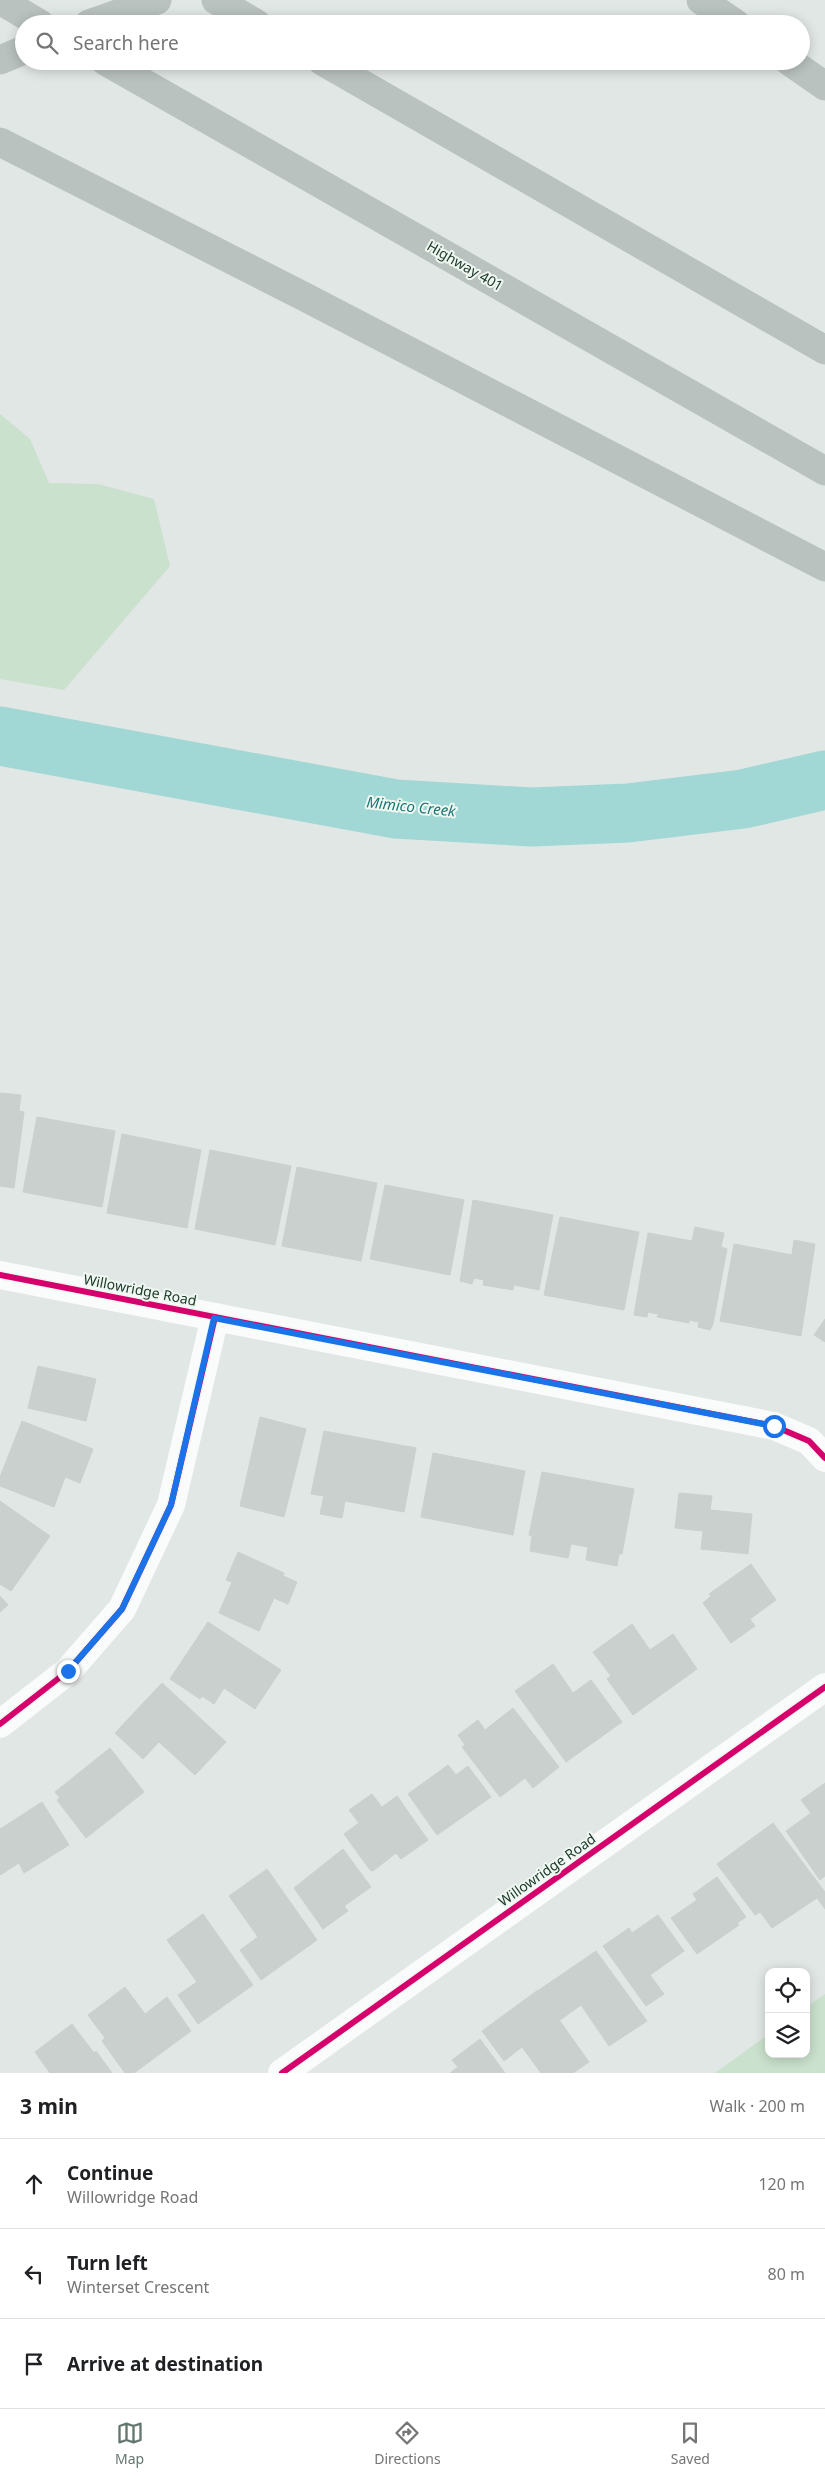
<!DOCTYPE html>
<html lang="en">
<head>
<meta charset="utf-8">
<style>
	:root { --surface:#fff; --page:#f6f6f6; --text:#202124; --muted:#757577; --line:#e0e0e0; --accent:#64776e }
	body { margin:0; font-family:"Noto Sans",sans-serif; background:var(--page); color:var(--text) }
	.controls { position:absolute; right:15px; bottom:15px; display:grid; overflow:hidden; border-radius:10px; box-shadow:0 2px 12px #0003 }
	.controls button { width:45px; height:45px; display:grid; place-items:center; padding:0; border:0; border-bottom:1px solid var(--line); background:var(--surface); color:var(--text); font:25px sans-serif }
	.stop { position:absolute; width:15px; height:15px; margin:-11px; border:4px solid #1a73e8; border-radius:50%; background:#fff }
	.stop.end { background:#1a73e8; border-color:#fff; box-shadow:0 1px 5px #0008 }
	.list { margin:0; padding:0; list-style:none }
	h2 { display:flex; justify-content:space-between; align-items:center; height:65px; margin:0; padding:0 20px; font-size:21px }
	h2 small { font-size:16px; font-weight:400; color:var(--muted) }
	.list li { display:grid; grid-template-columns:32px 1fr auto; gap:15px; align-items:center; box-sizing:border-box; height:90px; padding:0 20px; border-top:1px solid var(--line) }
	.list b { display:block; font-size:19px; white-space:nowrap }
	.list p { margin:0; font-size:16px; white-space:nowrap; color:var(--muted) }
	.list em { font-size:16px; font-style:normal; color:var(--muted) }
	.icon { flex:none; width:28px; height:28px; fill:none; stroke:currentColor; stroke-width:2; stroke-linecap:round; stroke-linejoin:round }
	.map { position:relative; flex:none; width:825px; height:2073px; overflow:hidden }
	.search { position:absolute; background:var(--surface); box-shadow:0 2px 12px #0003; left:15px; right:15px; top:15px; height:55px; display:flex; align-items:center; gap:12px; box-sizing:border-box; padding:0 18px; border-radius:28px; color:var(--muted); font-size:19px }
	.sheet { height:335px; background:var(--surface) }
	nav { display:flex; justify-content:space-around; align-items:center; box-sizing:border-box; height:70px; border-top:1px solid var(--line); background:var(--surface); font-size:14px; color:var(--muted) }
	nav a { display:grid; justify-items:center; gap:2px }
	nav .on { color:var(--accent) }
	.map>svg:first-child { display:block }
</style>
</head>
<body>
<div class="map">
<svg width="825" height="2073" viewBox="0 0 825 2073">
	<rect width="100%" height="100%" fill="#e1e7e4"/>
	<g fill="#cae1cd">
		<polygon points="0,414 30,439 49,483 98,484 154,499 170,566 64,690 0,679"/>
		<polygon points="825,1994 825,2073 715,2073 769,2034 769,2054 806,2054 806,2007"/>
	</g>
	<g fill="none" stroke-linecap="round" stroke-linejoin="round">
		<polyline stroke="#a1d7d5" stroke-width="10" points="628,813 653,833"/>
		<polyline stroke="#a1d7d5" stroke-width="59" points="0,736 396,809 532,817 628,813 743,799 825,780"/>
	</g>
	<g fill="#cad0cd" stroke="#cad0cd">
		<polygon points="0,1093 21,1095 19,1111 24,1112 14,1188 0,1186"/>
		<polygon points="37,1117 115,1131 102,1207 23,1192"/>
		<polygon points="122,1134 201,1150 187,1228 107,1213"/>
		<polygon points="210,1150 291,1166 275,1245 195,1229"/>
		<polygon points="297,1167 377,1183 361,1261 282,1246"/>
		<polygon points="385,1185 464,1200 450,1275 370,1259"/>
		<polygon points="473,1200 553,1215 539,1290 514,1285 513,1290 483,1285 484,1280 474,1278 472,1284 460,1281"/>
		<polygon points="560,1217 639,1232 624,1310 544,1295"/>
		<polygon points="695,1227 724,1233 721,1247 727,1249 713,1324 710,1330 698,1327 699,1322 689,1320 689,1323 657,1317 659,1314 648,1312 647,1317 634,1315 648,1233 692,1241"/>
		<polygon points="794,1240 815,1244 801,1336 720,1321 734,1244 792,1255"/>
		<polygon points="825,1319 825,1342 814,1335"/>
		<polygon points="38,1366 96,1379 86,1421 28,1408"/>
		<polygon points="260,1417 306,1429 284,1517 240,1506"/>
		<polygon points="22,1421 93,1449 80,1483 65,1477 54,1507 0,1486 0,1477"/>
		<polygon points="324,1431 416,1448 404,1512 345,1501 342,1518 320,1514 324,1496 311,1494"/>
		<polygon points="433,1453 525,1471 513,1535 421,1517"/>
		<polygon points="542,1472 634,1489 622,1554 619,1554 617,1566 586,1560 588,1547 571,1544 568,1558 530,1551 532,1536 529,1535"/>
		<polygon points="679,1493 712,1496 710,1510 752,1514 748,1554 701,1549 703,1531 675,1528"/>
		<polygon points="0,1501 50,1536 11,1591 0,1584"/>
		<polygon points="238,1552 284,1573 283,1576 297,1582 288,1604 274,1598 259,1631 219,1613 232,1582 226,1580"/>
		<polygon points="751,1564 776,1600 750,1619 755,1626 731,1643 703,1603 711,1596 709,1594"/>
		<polygon points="0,1596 8,1605 0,1612"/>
		<polygon points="208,1622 281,1670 255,1709 224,1688 214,1704 202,1696 200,1699 170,1679"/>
		<polygon points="632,1624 650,1650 673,1634 697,1669 633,1715 607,1679 611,1676 593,1652"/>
		<polygon points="553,1664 573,1693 591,1680 622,1722 566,1762 515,1691"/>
		<polygon points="162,1683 226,1742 195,1775 159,1742 143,1759 115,1733"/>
		<polygon points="513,1708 559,1767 533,1788 525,1778 500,1797 462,1747 465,1745 458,1735 478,1720 485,1730"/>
		<polygon points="110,1748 144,1792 86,1838 57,1800 60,1798 55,1792"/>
		<polygon points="448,1765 456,1775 468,1766 491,1797 437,1835 408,1794"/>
		<polygon points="825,1783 825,1876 820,1880 786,1831 811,1813 801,1800"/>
		<polygon points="372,1794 382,1807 397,1796 428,1840 401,1859 396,1853 373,1871 370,1870 344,1834 359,1823 349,1810"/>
		<polygon points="42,1802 69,1845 24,1873 19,1863 0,1875 0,1829"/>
		<polygon points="773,1823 825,1892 825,1909 817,1898 772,1928 760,1912 755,1915 717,1864"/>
		<polygon points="343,1849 371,1887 344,1906 348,1911 323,1929 294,1888"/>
		<polygon points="267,1869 317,1940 261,1980 240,1950 258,1937 229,1896"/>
		<polygon points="717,1877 746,1917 737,1923 739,1925 697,1954 671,1918 697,1900 693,1894"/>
		<polygon points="203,1914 253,1985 198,2024 178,1995 197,1982 167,1940"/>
		<polygon points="658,1915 684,1951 650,1975 664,1994 646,2006 603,1946 629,1928 632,1933"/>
		<polygon points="596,1951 647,2021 609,2046 581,2005 560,2020 539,1990"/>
		<polygon points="125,1987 145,2014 167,1997 191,2031 134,2073 125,2073 102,2041 105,2038 88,2015"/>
		<polygon points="538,1990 589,2062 573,2073 541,2073 522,2047 504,2061 482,2031"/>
		<polygon points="72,2024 94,2053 96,2051 112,2073 50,2073 35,2052"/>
		<polygon points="480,2039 505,2073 450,2073 458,2067 452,2060"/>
	</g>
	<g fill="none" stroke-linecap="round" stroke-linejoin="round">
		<defs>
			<g id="motorway">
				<polyline points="0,0 40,24"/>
				<polyline points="216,0 257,24"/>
				<polyline points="701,0 736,24"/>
				<polyline points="89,24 157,0"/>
				<polyline points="0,60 24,50"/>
				<polyline points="105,61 825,471"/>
				<polyline points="322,61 825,350"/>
				<polyline points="789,61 825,86"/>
				<polyline points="0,142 301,295 825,567"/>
			</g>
		</defs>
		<use href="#motorway" stroke="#bbc4c0" stroke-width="29"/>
		<g stroke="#fafbfb" stroke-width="28">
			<polyline points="0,1275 774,1426 809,1441 825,1458"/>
			<polyline points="0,1724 68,1671 122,1609 171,1505 215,1317"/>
			<polyline points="282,2073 825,1687"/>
		</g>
		<use href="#motorway" stroke="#b9c2be" stroke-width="28"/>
		<defs>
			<g id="cycleway">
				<polyline points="0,1275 774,1426 809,1441 825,1458"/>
				<polyline points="0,1724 68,1671 122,1609 171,1505 215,1317"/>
				<polyline points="282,2073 825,1687"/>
			</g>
		</defs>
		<use href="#cycleway" stroke="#eff7f1" stroke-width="9"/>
		<use href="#cycleway" stroke="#d6006c" stroke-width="6"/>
	</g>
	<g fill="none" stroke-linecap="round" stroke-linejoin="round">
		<polyline stroke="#1a73e8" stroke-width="6" points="68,1671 122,1609 171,1505 214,1318 774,1426"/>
	</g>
	<g text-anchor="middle" stroke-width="4" stroke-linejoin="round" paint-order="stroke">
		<g font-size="14" fill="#203a2e" stroke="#eff7f1">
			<text transform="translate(465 266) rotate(30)" y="5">Highway 401</text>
			<text transform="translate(140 1290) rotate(11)" y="5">Willowridge Road</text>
			<text transform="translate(547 1870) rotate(-35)" y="5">Willowridge Road</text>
		</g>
		<g font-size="15" font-style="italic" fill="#1a7575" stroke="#eff7f1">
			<text transform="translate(411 807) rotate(6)" y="5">Mimico Creek</text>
		</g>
	</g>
</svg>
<div class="controls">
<button><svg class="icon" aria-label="locate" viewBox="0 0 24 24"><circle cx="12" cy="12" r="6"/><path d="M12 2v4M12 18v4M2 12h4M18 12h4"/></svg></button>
<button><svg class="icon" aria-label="layers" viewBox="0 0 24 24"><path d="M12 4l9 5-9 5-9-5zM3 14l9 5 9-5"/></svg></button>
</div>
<div class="stop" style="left:774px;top:1426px"></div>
<div class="stop end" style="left:68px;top:1671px"></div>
<div class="search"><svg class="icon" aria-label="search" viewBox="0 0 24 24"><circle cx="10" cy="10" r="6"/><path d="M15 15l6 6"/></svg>Search here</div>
</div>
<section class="sheet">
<h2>3 min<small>Walk · 200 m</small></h2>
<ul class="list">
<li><svg class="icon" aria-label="ahead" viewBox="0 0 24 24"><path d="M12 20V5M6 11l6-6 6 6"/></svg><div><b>Continue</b><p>Willowridge Road</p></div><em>120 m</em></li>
<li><svg class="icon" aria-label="left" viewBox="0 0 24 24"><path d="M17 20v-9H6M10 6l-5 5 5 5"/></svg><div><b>Turn left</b><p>Winterset Crescent</p></div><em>80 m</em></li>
<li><svg class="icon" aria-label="arrive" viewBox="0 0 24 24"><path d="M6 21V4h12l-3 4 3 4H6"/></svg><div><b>Arrive at destination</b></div></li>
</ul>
</section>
<nav>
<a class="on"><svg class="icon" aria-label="map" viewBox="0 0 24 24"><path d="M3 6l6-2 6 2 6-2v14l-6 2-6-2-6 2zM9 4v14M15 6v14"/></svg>Map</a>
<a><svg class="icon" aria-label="directions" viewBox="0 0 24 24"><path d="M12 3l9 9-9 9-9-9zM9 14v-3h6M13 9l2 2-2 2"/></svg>Directions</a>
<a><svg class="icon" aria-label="saved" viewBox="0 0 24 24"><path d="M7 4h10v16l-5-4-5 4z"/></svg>Saved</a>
</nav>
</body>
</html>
